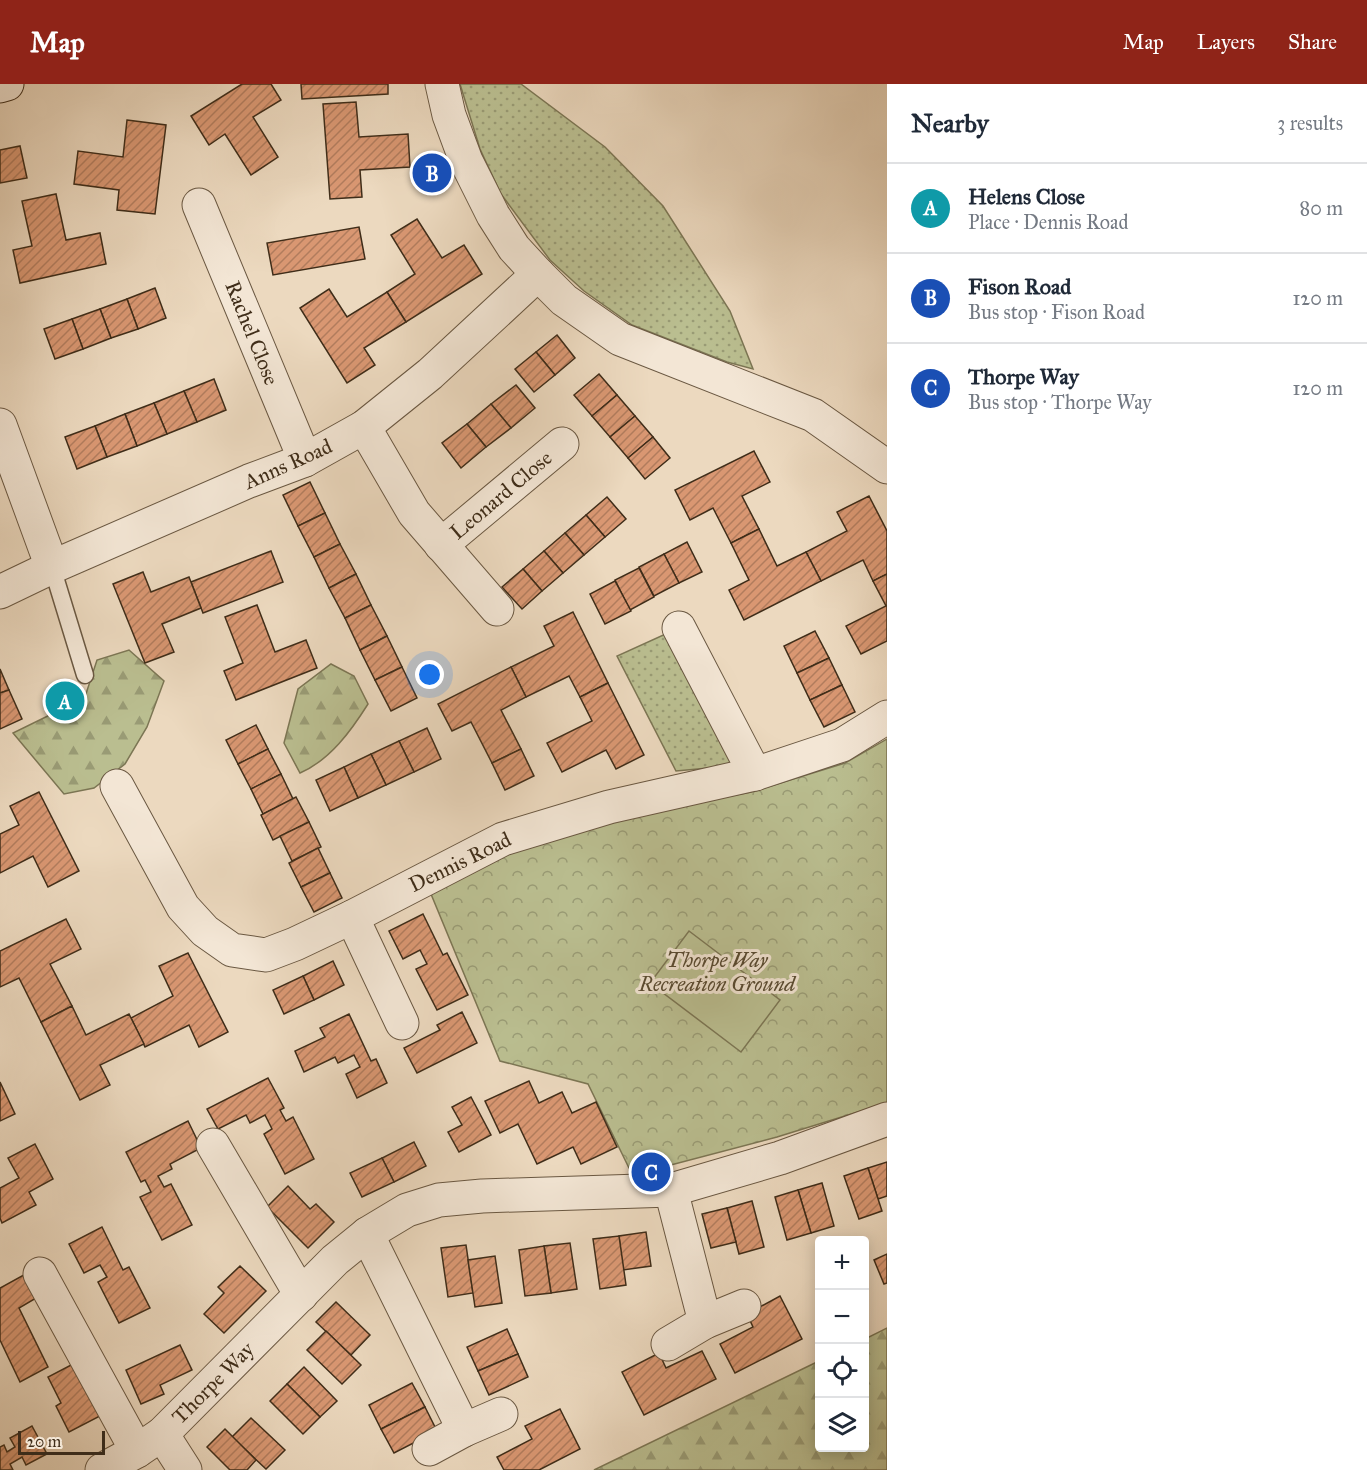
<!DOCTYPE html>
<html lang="en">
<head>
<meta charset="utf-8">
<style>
	:root { --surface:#fff; --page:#f6f6f7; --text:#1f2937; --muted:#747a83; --line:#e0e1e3; --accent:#8f2418 }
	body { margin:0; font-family:"IM FELL Great Primer",serif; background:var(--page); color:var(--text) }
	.controls { position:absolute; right:18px; bottom:18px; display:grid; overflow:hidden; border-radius:6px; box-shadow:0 3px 15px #0003 }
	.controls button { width:54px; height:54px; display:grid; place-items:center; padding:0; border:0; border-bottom:2px solid var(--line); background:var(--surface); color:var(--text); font:30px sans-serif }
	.scale { position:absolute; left:18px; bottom:15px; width:87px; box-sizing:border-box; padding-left:6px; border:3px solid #3f2d19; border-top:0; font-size:16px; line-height:21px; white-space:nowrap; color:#3f2d19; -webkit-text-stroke:4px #f3e6d5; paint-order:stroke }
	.you { position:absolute; left:430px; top:591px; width:21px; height:21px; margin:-15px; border:4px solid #fff; border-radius:50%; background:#1a73e8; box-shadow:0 0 0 9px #1a73e833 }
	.badge { display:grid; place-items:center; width:39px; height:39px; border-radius:50%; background:var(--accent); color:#fff; font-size:20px; font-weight:700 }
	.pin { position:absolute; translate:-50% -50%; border:3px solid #fff; box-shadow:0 2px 6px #0006 }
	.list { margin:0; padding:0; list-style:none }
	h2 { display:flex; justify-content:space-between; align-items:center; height:78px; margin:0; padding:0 24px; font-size:26px }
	h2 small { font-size:20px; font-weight:400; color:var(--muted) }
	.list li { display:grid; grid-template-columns:39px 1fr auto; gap:18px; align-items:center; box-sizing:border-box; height:90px; padding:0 24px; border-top:2px solid var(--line) }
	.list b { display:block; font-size:22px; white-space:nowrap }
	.list p { margin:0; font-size:20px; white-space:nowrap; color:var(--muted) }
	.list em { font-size:20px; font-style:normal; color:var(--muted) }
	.icon { flex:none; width:33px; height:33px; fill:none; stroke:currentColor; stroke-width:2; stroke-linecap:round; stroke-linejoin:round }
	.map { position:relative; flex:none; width:887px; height:1386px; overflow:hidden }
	header { display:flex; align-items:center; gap:36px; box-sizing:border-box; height:84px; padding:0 30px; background:var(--accent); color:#fff }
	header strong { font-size:28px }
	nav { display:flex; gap:33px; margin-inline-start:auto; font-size:21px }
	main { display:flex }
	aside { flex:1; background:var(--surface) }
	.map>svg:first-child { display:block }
</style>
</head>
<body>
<header>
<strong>Map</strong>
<nav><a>Map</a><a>Layers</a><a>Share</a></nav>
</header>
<main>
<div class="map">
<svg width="887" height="1386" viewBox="0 0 887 1386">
	<defs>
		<pattern id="grass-dots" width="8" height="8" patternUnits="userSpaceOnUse" patternTransform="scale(1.5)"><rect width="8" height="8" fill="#babe90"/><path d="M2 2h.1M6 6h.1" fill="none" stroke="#999b75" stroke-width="1.8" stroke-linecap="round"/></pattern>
		<pattern id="forest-firs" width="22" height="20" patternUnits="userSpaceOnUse" patternTransform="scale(1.5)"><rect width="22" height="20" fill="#babe90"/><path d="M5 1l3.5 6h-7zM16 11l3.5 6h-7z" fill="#999b75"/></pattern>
		<pattern id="park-crowns" width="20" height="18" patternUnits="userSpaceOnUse" patternTransform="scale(1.5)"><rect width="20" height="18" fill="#babe90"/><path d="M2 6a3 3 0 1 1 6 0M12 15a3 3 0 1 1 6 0" fill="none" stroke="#999b75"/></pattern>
		<pattern id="building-hatch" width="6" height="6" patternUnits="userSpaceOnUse" patternTransform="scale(1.5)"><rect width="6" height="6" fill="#d99772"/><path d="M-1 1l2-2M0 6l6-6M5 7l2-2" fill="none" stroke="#b17c5d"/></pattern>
	</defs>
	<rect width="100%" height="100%" fill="#ecd9bf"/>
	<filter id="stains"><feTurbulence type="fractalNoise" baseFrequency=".00333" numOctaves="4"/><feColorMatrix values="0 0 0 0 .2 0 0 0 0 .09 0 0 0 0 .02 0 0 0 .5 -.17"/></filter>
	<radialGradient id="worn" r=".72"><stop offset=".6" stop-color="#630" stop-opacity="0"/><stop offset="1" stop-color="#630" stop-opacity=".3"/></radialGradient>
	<g fill="url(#grass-dots)" stroke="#7c7654" stroke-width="1.5">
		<polygon points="460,0 521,0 605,63 663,122 730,227 753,285 727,278 632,241 584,207 550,176 501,110 480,65"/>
		<polygon points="670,548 741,681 676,687 617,572"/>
	</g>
	<g fill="url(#forest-firs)" stroke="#7c7654" stroke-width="1.5">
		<polygon points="129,566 164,597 147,643 125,680 94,704 64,710 13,649 62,625 82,622 97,576"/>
		<path d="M331,580L354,592L368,620C351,647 330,676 300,689L284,659L298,605Z"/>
		<polygon points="887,1244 887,1386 594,1386 819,1277 820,1364 864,1364 865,1255"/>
	</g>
	<polygon fill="url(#park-crowns)" stroke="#7c7654" stroke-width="1.5" points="887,655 887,1019 777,1053 667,1082 629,1084 588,1000 500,977 431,810 509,770 616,734 751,708 845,679"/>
	<polygon fill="#babe90" stroke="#7c7654" stroke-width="1.5" points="689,847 780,916 741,968 650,899"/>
	<g fill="url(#building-hatch)" stroke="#3f2d19" stroke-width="1.5">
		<polygon points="242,0 271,0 281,16 253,33 278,73 251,91 225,50 209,61 191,32"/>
		<polygon points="301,0 388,0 388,10 302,15"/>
		<polygon points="356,18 359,53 408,50 410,83 360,86 362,113 330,115 323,20"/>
		<polygon points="127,36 166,41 155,130 117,126 119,106 74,100 78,67 123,73"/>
		<polygon points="20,62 27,94 0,99 0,66"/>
		<polygon points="56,110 66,156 100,149 106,180 20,199 13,166 32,162 22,117"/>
		<polygon points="417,135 442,174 464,161 482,190 406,238 387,208 415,190 391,151"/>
		<polygon points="359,143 365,175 273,191 267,159"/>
		<polygon points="155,204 166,234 138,245 127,215"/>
		<polygon points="329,205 347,233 387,208 406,238 364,264 375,281 347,299 300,224"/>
		<polygon points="127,215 138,245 111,254 100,225"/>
		<polygon points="100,225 111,254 83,265 72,235"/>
		<polygon points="72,235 83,265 55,275 44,245"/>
		<polygon points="557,251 575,274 555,291 536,268"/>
		<polygon points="536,268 555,291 534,308 515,285"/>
		<polygon points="599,290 617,311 592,332 574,311"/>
		<polygon points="214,295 226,326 197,338 184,307"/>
		<polygon points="516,301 535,324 511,344 491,320"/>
		<polygon points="184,307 197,338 167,350 154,319"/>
		<polygon points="617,311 635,332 610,353 592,332"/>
		<polygon points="154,319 167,350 137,362 125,330"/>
		<polygon points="491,320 511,344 486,363 467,340"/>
		<polygon points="125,330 137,362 107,373 95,342"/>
		<polygon points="635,332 653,353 628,374 610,353"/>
		<polygon points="467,340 486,363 461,384 442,359"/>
		<polygon points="95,342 107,373 77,385 65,353"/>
		<polygon points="653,353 670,374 645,395 628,374"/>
		<polygon points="754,367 770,398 742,412 759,445 731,459 713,424 690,436 675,406"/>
		<polygon points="310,398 325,429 298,442 283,411"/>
		<polygon points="869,412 887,447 887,490 873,497 863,476 821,497 806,468 847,447 837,428"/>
		<polygon points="607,413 626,435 605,453 586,431"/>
		<polygon points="325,429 340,460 314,473 298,442"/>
		<polygon points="586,431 605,453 584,471 565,449"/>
		<polygon points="759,445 777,482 806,468 821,497 744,536 729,506 749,496 731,459"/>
		<polygon points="565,449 584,471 563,489 544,467"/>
		<polygon points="687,458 702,488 679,499 664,470"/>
		<polygon points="340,460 356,490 329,504 314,473"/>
		<polygon points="271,467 283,498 203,529 191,498"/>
		<polygon points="544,467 563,489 542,507 523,485"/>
		<polygon points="664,470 679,499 654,512 639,483"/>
		<polygon points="639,484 654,513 630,526 615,496"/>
		<polygon points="523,485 542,507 522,525 502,503"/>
		<polygon points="143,488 151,508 189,493 201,524 162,540 174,568 145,579 113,500"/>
		<polygon points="356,490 371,521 345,534 329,504"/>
		<polygon points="887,490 887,557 861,570 846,542 886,522 873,497"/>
		<polygon points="615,497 631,527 605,540 590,510"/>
		<polygon points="257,521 275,568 306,556 317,584 236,616 224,587 243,579 225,533"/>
		<polygon points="371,521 387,552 360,566 345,534"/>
		<polygon points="573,528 608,599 580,613 569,592 526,613 511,583 554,562 544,542"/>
		<polygon points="815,547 829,574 797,589 784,562"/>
		<polygon points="387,552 402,583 375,596 360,566"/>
		<polygon points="829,574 842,601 810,616 797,589"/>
		<polygon points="402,583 417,614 391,627 375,596"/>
		<polygon points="511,583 526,613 501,626 521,665 492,679 471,638 452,647 438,620"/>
		<polygon points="0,585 9,606 0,609"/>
		<polygon points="608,599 644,671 616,685 606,666 562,688 547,659 592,637 580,613"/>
		<polygon points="842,601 855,628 824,643 810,616"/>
		<polygon points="72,605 79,621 58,629 52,613"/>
		<polygon points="9,606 22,635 0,645 0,609"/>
		<polygon points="256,641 268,665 238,680 226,656"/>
		<polygon points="427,644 441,675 414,688 399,657"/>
		<polygon points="399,657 414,688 386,701 371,670"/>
		<polygon points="268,665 281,690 251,705 238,680"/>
		<polygon points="521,665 534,692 505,706 492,679"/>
		<polygon points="371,670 386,701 358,714 344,683"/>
		<polygon points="344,683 358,714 330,727 316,696"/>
		<polygon points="281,690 293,715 263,730 251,705"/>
		<polygon points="39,708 79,787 48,803 33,772 0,789 0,750 19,741 10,722"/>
		<polygon points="296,713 309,738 273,756 261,731"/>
		<polygon points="309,738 321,763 292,777 280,752"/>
		<polygon points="318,764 330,789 301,803 289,779"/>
		<polygon points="330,789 342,814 314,828 301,803"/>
		<polygon points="423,830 443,871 447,869 468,911 437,926 416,885 427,880 420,866 403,875 389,847"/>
		<polygon points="66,835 81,865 50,880 72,922 41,938 19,894 0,903 0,867"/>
		<polygon points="188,869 228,948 199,963 189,941 145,963 131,934 173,912 159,882"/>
		<polygon points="333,877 344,901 314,916 303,892"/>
		<polygon points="303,892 314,916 284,930 273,906"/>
		<polygon points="72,922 86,951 129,930 144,960 100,981 110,1001 80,1016 41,938"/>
		<polygon points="462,928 477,959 417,989 404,964 440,946 437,941"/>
		<polygon points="349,930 371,977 376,975 387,999 357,1014 346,990 360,983 354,971 338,979 335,973 304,988 295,967 325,953 320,944"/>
		<polygon points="268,994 284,1024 280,1026 286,1037 293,1033 314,1075 285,1090 264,1050 272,1045 265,1031 250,1039 246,1031 218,1045 207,1025"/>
		<polygon points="529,997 539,1019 562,1008 572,1029 596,1018 617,1063 581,1080 573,1063 537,1080 518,1040 500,1049 485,1017"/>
		<polygon points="0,998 15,1030 0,1037"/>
		<polygon points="471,1013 491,1051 459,1068 448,1048 462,1041 452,1023"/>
		<polygon points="188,1037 201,1064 170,1080 172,1085 158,1092 164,1103 171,1100 192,1141 162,1156 140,1113 151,1108 145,1096 141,1098 126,1068"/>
		<polygon points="414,1058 426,1082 394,1098 382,1074"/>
		<polygon points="35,1060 53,1095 29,1108 36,1121 2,1139 0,1134 0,1104 19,1094 8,1074"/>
		<polygon points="382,1074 394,1098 362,1113 350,1089"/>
		<polygon points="887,1078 887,1112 878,1115 868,1084"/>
		<polygon points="868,1084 882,1127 859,1135 844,1092"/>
		<polygon points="822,1099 834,1142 811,1149 798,1106"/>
		<polygon points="288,1102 310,1125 316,1120 334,1138 308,1164 267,1123"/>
		<polygon points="798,1106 811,1149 787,1156 775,1113"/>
		<polygon points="752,1117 764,1163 739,1170 727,1124"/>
		<polygon points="727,1124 736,1158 711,1164 702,1130"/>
		<polygon points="102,1143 123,1186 129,1183 150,1224 119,1239 98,1198 107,1193 100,1181 84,1189 69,1160"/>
		<polygon points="646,1148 651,1182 623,1186 619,1152"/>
		<polygon points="619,1152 626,1201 600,1205 593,1155"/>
		<polygon points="570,1159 577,1205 551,1209 544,1162"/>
		<polygon points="466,1161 473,1209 448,1213 441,1164"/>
		<polygon points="544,1162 551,1209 525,1212 519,1166"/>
		<polygon points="887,1170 887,1199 884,1200 874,1176"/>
		<polygon points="495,1172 502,1219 475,1223 468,1176"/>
		<polygon points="240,1182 266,1207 224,1249 204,1230 224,1209 218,1203"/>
		<polygon points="31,1187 43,1210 19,1224 48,1283 20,1298 0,1256 0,1204"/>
		<polygon points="780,1212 802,1255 735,1289 720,1260 753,1243 747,1230"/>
		<polygon points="336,1218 370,1251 351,1271 316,1238"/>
		<polygon points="507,1245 518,1270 478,1287 467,1263"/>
		<polygon points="326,1247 361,1281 342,1300 307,1266"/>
		<polygon points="180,1261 192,1286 160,1301 164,1310 141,1320 126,1286"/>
		<polygon points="702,1267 716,1295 644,1331 622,1288 659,1269 666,1284"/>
		<polygon points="518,1270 528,1293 489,1311 478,1287"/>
		<polygon points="73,1280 100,1332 69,1348 56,1322 61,1319 48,1293"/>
		<polygon points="304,1283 337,1317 320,1333 287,1300"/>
		<polygon points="412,1299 425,1323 381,1345 369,1321"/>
		<polygon points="287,1300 320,1333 303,1350 270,1317"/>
		<polygon points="425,1323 437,1347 394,1369 381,1345"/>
		<polygon points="560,1325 580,1365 539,1386 504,1386 497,1373 532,1355 525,1342"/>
		<polygon points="251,1334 285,1366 266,1385 232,1353"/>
		<polygon points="32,1342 47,1370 26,1381 22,1373 10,1380 13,1386 0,1386 0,1363 4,1361 7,1368 15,1363 10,1354"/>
		<polygon points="225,1345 256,1376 247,1386 230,1386 207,1363"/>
	</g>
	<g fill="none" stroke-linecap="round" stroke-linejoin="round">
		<defs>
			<polyline id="service" points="52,483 85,591"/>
			<g id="minor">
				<polyline points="442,0 449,31 466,77 493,131 514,164 538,190 564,216 620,255 813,331 887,383"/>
				<polyline points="199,121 305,376"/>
				<polyline points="0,341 52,483"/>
				<polyline points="364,343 414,429 497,525"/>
				<polyline points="441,461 562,360"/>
				<polyline points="0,508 52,483 249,397 305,376 364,343 430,290 538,190"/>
				<polyline points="679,544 755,690"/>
				<polyline points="117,702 183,823 205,847 232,866 266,871 295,860 352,833 503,755 609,723 755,690 842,661 887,633"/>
				<polyline points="352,833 402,939"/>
				<polyline points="213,1061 301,1211"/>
				<polyline points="671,1106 705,1238"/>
				<polyline points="367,1150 464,1346"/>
				<polyline points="40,1190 137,1367"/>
				<polyline points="668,1260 705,1238 744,1222"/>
				<polyline points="162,1350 185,1386"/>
				<polyline points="429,1365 464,1346 501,1330"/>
				<polyline points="102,1386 137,1367 162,1350 335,1176 367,1150 407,1126 439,1116 482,1112 671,1106 780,1074 887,1035"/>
			</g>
			<polyline id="secondary" points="0,2 7,0"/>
		</defs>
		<use href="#service" stroke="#6a5842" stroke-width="19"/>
		<use href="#minor" stroke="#6a5842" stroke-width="35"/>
		<use href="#secondary" stroke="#3f2d19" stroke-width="35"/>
		<use href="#service" stroke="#f3e6d5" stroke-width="16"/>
		<use href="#minor" stroke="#f3e6d5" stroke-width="33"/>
		<use href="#secondary" stroke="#f3e6d5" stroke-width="33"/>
	</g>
	<g text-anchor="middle" stroke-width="6" stroke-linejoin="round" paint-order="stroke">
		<g font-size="21" fill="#3f2d19" stroke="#f3e6d5">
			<text transform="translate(252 249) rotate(68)" y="7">Rachel Close</text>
			<text transform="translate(288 380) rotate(-24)" y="7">Anns Road</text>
			<text transform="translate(501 411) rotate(-40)" y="7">Leonard Close</text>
			<text transform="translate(460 778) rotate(-26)" y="7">Dennis Road</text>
			<text transform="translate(213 1299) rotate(-45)" y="7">Thorpe Way</text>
		</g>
		<g font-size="21" font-style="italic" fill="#584a31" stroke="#f3e6d5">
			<text x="717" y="883">Thorpe Way<tspan x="717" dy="24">Recreation Ground</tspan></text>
		</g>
	</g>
	<rect width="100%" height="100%" filter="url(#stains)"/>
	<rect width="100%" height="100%" fill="url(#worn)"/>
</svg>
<div class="controls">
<button>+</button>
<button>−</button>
<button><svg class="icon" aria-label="locate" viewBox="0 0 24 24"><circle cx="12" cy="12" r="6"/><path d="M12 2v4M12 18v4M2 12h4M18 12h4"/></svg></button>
<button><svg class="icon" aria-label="layers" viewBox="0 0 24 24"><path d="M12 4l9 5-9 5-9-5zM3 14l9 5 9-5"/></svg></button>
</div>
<div class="scale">20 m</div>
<div class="you"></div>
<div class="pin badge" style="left:65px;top:617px;background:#0f9aa8">A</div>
<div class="pin badge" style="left:432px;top:89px;background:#1a4fb4">B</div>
<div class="pin badge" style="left:651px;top:1088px;background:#1a4fb4">C</div>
</div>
<aside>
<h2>Nearby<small>3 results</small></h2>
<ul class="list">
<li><span class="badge" style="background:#0f9aa8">A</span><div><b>Helens Close</b><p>Place · Dennis Road</p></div><em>80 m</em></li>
<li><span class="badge" style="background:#1a4fb4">B</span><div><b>Fison Road</b><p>Bus stop · Fison Road</p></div><em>120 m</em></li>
<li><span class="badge" style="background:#1a4fb4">C</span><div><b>Thorpe Way</b><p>Bus stop · Thorpe Way</p></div><em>120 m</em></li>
</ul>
</aside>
</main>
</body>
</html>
